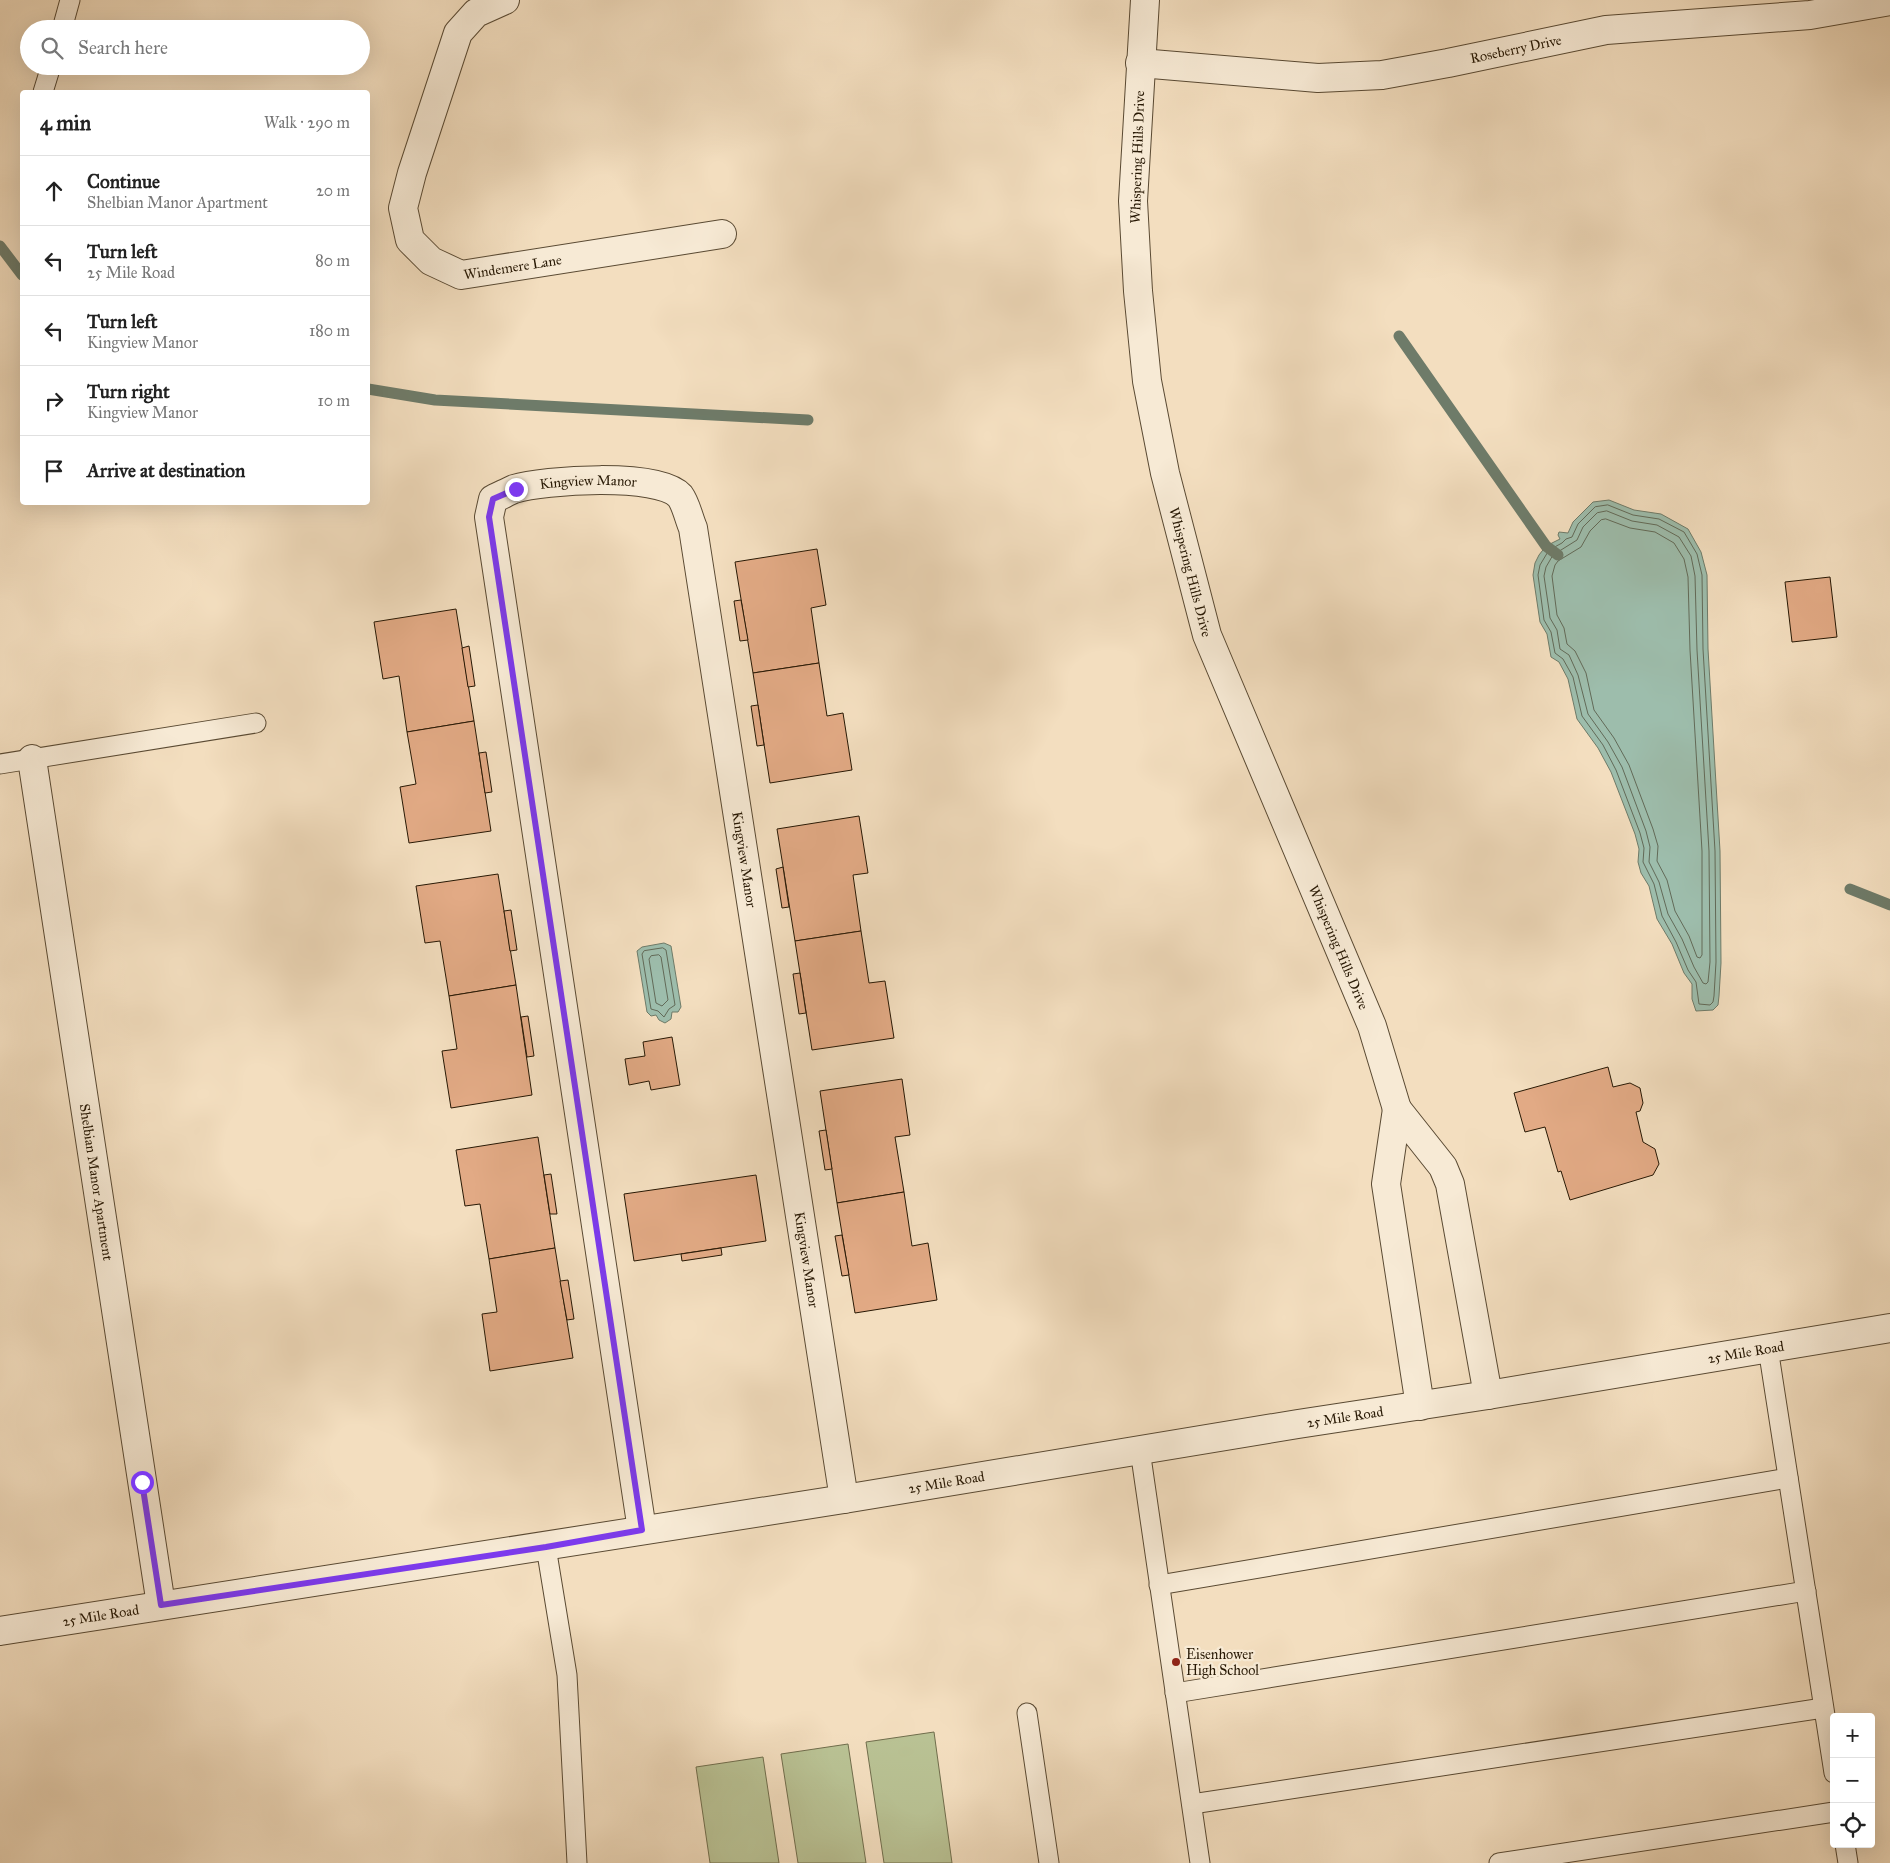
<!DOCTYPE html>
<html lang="en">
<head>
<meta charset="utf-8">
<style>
	:root { --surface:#fff; --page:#f2f2f2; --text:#222; --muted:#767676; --line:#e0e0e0 }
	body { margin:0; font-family:"IM FELL Great Primer",serif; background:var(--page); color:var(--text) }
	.controls { position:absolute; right:15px; bottom:15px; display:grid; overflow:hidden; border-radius:5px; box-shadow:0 5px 20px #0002 }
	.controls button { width:45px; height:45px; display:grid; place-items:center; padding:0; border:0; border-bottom:1px solid var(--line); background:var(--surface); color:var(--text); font:25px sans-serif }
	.stop { position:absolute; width:15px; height:15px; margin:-11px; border:4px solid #7c3aed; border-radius:50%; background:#fff }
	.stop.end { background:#7c3aed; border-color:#fff; box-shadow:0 1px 5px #0008 }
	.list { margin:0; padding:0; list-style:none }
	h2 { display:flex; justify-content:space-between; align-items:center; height:65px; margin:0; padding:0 20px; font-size:21px }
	h2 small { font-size:16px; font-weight:400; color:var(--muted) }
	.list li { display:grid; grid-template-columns:32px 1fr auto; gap:15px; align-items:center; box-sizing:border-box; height:70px; padding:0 20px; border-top:1px solid var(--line) }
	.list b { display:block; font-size:19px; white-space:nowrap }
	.list p { margin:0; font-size:16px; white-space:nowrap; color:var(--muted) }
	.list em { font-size:16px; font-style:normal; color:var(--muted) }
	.icon { flex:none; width:28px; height:28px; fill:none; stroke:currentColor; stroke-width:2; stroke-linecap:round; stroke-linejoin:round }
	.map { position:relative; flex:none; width:1890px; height:1863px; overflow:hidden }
	.search { position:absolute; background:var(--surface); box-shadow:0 5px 20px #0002; left:20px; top:20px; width:350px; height:55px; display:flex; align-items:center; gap:12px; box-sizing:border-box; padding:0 18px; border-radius:28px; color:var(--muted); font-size:19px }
	.panel { position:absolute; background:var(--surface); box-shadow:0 5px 20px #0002; left:20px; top:90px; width:350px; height:415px; border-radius:5px }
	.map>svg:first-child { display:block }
</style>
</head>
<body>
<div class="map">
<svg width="1890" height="1863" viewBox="0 0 1890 1863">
	<rect width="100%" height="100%" fill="#f3debf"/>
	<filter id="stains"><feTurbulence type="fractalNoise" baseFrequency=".004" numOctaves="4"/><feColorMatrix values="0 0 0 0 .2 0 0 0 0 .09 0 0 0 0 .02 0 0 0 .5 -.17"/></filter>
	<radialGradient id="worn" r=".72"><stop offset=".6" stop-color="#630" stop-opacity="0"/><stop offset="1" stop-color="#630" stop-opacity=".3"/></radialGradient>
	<g fill="#b9c294" stroke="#706d4c">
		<polygon points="934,1732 952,1863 884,1863 866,1742"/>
		<polygon points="848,1744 866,1863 798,1863 781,1754"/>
		<polygon points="763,1757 779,1863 710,1863 696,1767"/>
	</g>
	<g fill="#9dbdac" stroke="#6e7b69">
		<polygon points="1609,500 1634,510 1661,514 1688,529 1701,552 1707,575 1708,649 1720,851 1721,963 1719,996 1718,1005 1713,1010 1696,1011 1692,999 1692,984 1684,973 1672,944 1657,919 1649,886 1641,873 1638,862 1639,849 1635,834 1611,772 1598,748 1577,719 1568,679 1559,662 1551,657 1547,634 1540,622 1533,575 1535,563 1539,555 1546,546 1560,539 1558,535 1559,532 1568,533 1573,522 1593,502"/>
		<polygon points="664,943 671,946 681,1007 678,1012 672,1012 671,1019 665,1023 659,1020 656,1015 651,1016 647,1012 637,951 642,947"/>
	</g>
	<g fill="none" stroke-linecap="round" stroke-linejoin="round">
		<g stroke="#626a58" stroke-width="1">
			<polygon points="1608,505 1633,515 1659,519 1684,532 1697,554 1702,575 1703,649 1715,851 1716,962 1714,996 1713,1002 1710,1005 1699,1004 1696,982 1688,970 1676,942 1662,916 1654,884 1643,862 1644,848 1640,833 1616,770 1603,745 1582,716 1573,677 1563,659 1555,653 1551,632 1544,620 1538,575 1540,565 1549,550 1562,543 1566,539 1572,537 1578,524 1595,507"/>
			<polygon points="1607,511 1632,521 1657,525 1679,537 1691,556 1695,576 1697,650 1709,851 1710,962 1708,982 1706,984 1703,983 1694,967 1682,939 1668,914 1659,882 1649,862 1650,847 1646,831 1622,767 1608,742 1588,714 1578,675 1569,655 1560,649 1557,630 1550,618 1549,610 1544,576 1546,567 1553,555 1577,540 1583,527 1597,513"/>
			<polygon points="1606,519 1630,528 1655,532 1674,543 1684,559 1688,577 1690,650 1702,851 1702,955 1700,958 1697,957 1689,936 1675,911 1667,880 1657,861 1658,846 1653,829 1629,765 1614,738 1594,710 1586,673 1575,651 1567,644 1564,628 1557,615 1552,576 1555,565 1558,561 1581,547 1590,531 1601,520"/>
			<polygon points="663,948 666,950 675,1005 669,1009 664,1017 658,1011 651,1009 642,954 644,951"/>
			<polygon points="659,955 661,957 668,1000 662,1006 656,1003 649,959 651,956"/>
		</g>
		<g stroke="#6e7b69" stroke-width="11">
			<polyline points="0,246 22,275"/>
			<polyline points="1399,336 1546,546 1558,555"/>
			<polyline points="368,389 435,400 808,420"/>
			<polyline points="1850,889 1890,905"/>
		</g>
	</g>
	<g fill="#e2aa85" stroke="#271804">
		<polygon points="817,549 826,605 811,608 819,663 753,673 735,562"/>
		<polygon points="1830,577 1837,637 1792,642 1785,582"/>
		<polygon points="741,600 748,640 740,641 734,601"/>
		<polygon points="456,609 474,721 407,732 399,676 383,679 374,622"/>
		<polygon points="469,646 475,686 468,687 462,648"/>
		<polygon points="819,663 827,716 843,713 852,770 770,783 753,673"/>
		<polygon points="758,705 764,745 757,746 751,706"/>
		<polygon points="474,721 491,831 409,843 400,787 416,784 407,732"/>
		<polygon points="486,752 492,792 485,793 479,753"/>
		<polygon points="859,816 868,873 853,875 861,931 795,941 777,829"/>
		<polygon points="783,867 789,907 782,908 776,869"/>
		<polygon points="498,874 516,985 449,996 440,941 425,943 416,886"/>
		<polygon points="511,910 517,950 510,951 504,911"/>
		<polygon points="861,931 869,983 885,981 894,1038 812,1050 795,941"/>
		<polygon points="800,973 806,1013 799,1014 793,974"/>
		<polygon points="516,985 532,1095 451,1108 442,1051 457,1049 449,996"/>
		<polygon points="528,1016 534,1056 527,1057 521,1017"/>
		<polygon points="672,1037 680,1085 651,1090 649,1081 629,1085 625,1059 645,1056 643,1042"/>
		<polygon points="1608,1067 1613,1087 1630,1083 1640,1088 1643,1103 1640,1111 1636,1112 1643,1142 1655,1149 1659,1164 1653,1175 1570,1200 1561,1171 1558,1172 1545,1127 1525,1132 1514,1093"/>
		<polygon points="902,1079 910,1135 895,1137 904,1192 837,1203 820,1091"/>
		<polygon points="826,1130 832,1169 825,1170 819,1131"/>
		<polygon points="538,1137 555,1248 489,1259 480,1204 465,1206 456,1150"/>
		<polygon points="551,1174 557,1214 550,1214 544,1175"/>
		<polygon points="756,1175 766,1241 634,1261 624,1194"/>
		<polygon points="904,1192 912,1246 928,1243 937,1300 855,1313 837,1203"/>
		<polygon points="842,1235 849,1275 842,1276 835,1236"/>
		<polygon points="555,1248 573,1358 490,1371 482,1314 497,1312 489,1259"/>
		<polygon points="721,1248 722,1255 682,1261 681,1254"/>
		<polygon points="568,1280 574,1319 567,1320 560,1281"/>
	</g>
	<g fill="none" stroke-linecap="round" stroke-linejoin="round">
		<defs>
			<g id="service">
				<polyline points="62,29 70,0"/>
				<polyline points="43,92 51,66"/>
				<polyline points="0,764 256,723"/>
				<polyline points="1768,1348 1834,1773"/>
				<polyline points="1140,1450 1200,1863"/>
				<polyline points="546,1547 567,1675 577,1863"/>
				<polyline points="1159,1585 1788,1478"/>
				<polyline points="1175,1693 1806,1591"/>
				<polyline points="1027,1713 1049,1863"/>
				<polyline points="1192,1804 1823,1708"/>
				<polyline points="1845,1844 1848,1863"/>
				<polyline points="1499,1863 1834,1812"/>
			</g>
			<g id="minor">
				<path id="s1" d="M505,0L476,13L458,33L412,173L403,208L410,240L431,261L461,275L722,234"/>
				<path id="s2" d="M1145,0L1133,201L1138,291L1147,381L1165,473L1207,635L1372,1026L1397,1109"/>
				<path id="s3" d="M1140,63L1318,78L1382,75L1448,63L1606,30L1810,15L1890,1"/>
				<path id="s4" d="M32,759L161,1605"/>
				<polyline points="1420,1406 1386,1184 1397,1109 1443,1167 1450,1184 1488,1395"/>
				<path id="s5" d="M642,1530L489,517L493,499C500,496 507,492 514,489C544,480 658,472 680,496C686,504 689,519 693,528L844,1499"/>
			</g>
			<g id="tertiary">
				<path id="s6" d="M0,1631L844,1499L1298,1424L1488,1395L1890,1328"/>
			</g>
		</defs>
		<use href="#service" stroke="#5a4a33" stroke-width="21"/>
		<use href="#minor" stroke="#5a4a33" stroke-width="30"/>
		<use href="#tertiary" stroke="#5a4a33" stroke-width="30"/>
		<use href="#service" stroke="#f7ead5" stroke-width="19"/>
		<use href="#minor" stroke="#f7ead5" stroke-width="28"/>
		<use href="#tertiary" stroke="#f7ead5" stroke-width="28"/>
	</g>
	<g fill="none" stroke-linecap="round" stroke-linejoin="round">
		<polyline stroke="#7c3aed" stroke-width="6" points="142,1482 161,1605 546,1547 642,1530 489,517 493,499 516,489"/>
	</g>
	<circle fill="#8f2418" stroke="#f7ead5" stroke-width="2" cx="1176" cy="1662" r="5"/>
	<g text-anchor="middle" stroke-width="4.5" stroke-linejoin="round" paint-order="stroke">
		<g font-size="14" fill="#271804" stroke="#f7ead5">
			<text dy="5" stroke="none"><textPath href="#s3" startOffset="379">Roseberry Drive</textPath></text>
			<text transform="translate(1137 157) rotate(-88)" y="5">Whispering Hills Drive</text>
			<text dy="5" stroke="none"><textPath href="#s1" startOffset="390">Windemere Lane</textPath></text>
			<text dy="5" stroke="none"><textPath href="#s5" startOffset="1141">Kingview Manor</textPath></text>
			<text dy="5" stroke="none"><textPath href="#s2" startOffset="578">Whispering Hills Drive</textPath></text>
			<text dy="5" stroke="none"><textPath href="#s5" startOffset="1606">Kingview Manor</textPath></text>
			<text dy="5" stroke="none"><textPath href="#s2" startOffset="982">Whispering Hills Drive</textPath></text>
			<text dy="5" stroke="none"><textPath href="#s4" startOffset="428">Shelbian Manor Apartment</textPath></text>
			<text dy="5" stroke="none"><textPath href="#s5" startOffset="2011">Kingview Manor</textPath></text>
			<text dy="5" stroke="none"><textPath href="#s6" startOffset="1768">25 Mile Road</textPath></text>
			<text dy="5" stroke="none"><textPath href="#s6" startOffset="1362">25 Mile Road</textPath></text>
			<text dy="5" stroke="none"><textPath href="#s6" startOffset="958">25 Mile Road</textPath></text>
			<text dy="5" stroke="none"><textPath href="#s6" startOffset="102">25 Mile Road</textPath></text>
		</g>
		<g font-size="14" fill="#271804" stroke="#f7ead5" text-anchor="start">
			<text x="1186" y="1659">Eisenhower<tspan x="1186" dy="16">High School</tspan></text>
		</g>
	</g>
	<rect width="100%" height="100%" filter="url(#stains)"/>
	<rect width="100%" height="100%" fill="url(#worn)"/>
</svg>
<div class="controls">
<button>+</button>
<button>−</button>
<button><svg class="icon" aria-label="locate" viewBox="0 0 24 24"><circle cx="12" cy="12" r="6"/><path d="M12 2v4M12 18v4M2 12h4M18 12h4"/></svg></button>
</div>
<div class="stop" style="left:142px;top:1482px"></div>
<div class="stop end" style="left:516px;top:489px"></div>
<div class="search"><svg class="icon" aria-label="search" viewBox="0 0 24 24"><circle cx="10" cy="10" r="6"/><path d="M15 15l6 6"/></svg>Search here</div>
<section class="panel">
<h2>4 min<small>Walk · 290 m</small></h2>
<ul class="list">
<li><svg class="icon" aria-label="ahead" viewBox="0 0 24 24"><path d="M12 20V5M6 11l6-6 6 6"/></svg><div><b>Continue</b><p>Shelbian Manor Apartment</p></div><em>20 m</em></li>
<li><svg class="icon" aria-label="left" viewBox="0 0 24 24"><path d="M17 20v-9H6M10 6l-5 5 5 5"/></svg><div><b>Turn left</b><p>25 Mile Road</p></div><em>80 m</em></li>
<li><svg class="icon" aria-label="left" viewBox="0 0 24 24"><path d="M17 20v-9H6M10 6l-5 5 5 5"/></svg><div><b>Turn left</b><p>Kingview Manor</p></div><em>180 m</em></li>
<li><svg class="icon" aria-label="right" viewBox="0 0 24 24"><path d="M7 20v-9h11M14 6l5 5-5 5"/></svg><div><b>Turn right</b><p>Kingview Manor</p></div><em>10 m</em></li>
<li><svg class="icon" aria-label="arrive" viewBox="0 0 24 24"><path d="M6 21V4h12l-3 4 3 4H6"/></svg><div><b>Arrive at destination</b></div></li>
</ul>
</section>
</div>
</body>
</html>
